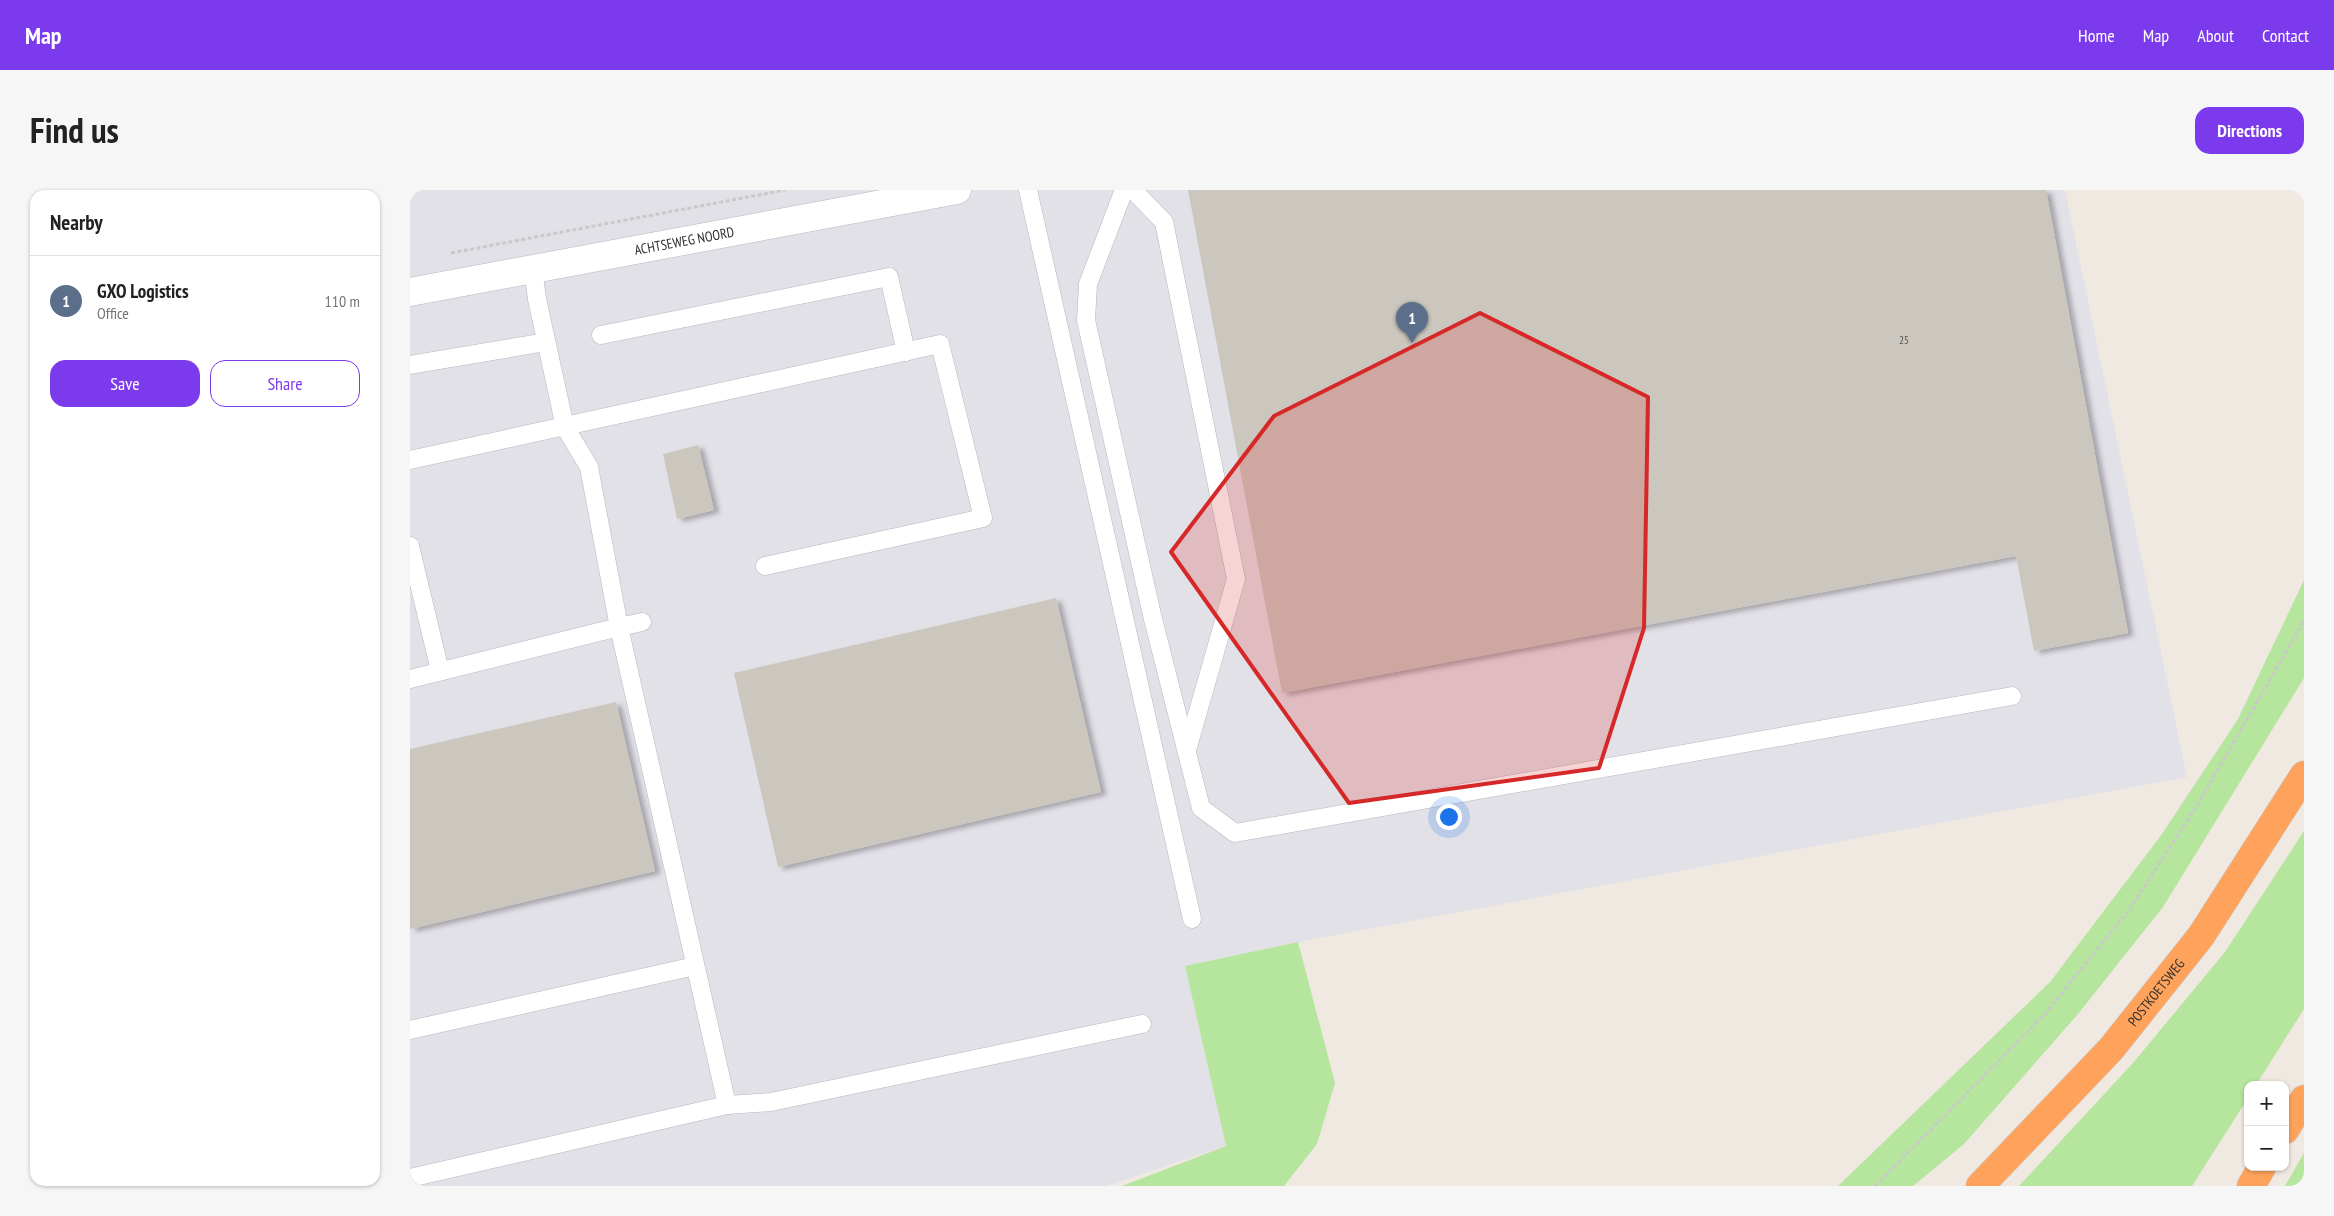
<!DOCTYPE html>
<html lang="en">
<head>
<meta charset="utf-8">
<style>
	:root { --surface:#fff; --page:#f6f6f6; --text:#222; --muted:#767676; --line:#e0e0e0; --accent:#7c3aed }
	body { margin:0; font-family:"PT Sans Narrow",sans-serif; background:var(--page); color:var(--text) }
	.controls { position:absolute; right:15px; bottom:15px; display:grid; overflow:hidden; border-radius:10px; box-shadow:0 1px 4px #0004 }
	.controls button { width:45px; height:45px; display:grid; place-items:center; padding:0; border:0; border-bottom:1px solid var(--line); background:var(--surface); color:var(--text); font:25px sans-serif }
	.you { position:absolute; left:1038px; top:626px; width:18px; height:18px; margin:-12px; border:4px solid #fff; border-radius:50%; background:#1a73e8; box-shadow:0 0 0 8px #1a73e833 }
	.badge { display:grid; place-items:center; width:32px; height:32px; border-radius:50%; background:var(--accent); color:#fff; font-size:16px; font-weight:700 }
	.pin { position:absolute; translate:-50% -41px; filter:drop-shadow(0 1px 2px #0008) }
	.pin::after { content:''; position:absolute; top:26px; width:18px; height:15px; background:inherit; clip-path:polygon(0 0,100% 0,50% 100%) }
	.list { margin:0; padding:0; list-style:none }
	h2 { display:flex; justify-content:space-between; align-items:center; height:65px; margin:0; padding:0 20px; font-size:21px }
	h2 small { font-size:16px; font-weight:400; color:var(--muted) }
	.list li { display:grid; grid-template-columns:32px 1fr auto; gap:15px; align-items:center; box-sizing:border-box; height:90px; padding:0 20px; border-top:1px solid var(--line) }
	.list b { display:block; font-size:19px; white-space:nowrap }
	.list p { margin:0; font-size:16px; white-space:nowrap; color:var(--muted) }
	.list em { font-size:16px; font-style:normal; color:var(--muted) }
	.actions { display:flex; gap:10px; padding:15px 20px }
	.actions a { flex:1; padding:11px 0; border:1px solid var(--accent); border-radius:15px; text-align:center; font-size:18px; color:var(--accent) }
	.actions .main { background:var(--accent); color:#fff }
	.map { position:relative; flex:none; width:1894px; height:996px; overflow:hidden; border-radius:15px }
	header { display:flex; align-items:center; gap:30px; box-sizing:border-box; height:70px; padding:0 25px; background:var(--accent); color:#fff }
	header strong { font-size:24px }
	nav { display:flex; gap:28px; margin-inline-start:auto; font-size:18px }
	.intro { display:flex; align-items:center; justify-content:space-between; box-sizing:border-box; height:120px; padding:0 30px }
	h1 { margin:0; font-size:35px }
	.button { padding:12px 22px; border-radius:15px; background:var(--accent); color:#fff; font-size:18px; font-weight:700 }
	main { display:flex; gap:30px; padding:0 30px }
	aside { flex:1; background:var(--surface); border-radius:15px; box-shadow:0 1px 4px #0004 }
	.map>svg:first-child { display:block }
</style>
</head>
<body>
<header>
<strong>Map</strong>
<nav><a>Home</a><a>Map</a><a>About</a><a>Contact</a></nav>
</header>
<div class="intro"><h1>Find us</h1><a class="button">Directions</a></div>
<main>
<aside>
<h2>Nearby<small></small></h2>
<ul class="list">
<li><span class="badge" style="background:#5c6f8a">1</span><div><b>GXO Logistics</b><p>Office</p></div><em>110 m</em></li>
</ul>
<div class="actions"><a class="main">Save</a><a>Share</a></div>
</aside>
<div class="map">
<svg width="1894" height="996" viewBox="0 0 1894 996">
	<defs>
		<filter id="shadow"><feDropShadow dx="5.5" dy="3" stdDeviation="2.5" flood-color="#0004"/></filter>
	</defs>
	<rect width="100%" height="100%" fill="#efe9e1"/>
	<polygon fill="#e3e1e8" points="0,0 1655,0 1777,587 888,752 775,776 816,956 696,996 0,996"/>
	<g fill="#b6e59e">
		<polygon points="1894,390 1894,488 1753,717 1668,824 1554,954 1503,996 1428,996 1640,792 1752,644 1828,529"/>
		<polygon points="1894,641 1894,819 1846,895 1838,895 1838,908 1782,996 1609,996 1723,873 1815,762"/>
		<polygon points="888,752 925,893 907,954 874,996 712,996 816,956 775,776"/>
		<polygon points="1894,963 1894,996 1875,996"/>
	</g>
	<g fill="#cbc7bf" filter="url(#shadow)">
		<polygon points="778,0 1636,0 1718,443 1624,461 1606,366 872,503"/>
		<polygon points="288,255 304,320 267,329 253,264"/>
		<polygon points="646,408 691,602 368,677 324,483"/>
		<polygon points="206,512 245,681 0,739 0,559"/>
	</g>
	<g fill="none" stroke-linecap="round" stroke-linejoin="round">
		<defs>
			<g id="service">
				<polyline points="618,0 782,729"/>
				<polyline points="714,0 678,94 676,130 742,425 791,618 825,643 1602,506"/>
				<polyline points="723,0 754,32 826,389 777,560"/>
				<polyline points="123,79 127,109 155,237 179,277 209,437 232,432"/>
				<polyline points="191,145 479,87 496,162"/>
				<polyline points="0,175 136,152"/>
				<polyline points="0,270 530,154 573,328 355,376"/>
				<polyline points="0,356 30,481"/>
				<polyline points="0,489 209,437 317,915 0,988"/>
				<polyline points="0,840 285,776"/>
				<polyline points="317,915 361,912 732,834"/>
			</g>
			<g id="minor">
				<path id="s1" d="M0,102L547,0"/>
			</g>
			<g id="motorway">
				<polyline points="1875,940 1894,909"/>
				<path id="s2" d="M1570,996L1701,859L1791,746L1894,585"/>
				<polyline points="1841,996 1852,977"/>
			</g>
		</defs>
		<use href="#service" stroke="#b4b7c1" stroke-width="19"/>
		<use href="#minor" stroke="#b4b7c1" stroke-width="29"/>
		<use href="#motorway" stroke="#c9c9c9" stroke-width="29"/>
		<g stroke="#c9c9c9" stroke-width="3" stroke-dasharray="4 2.5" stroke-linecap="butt">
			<polyline points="41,63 375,0"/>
			<polyline points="1465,996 1634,825 1719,720 1788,614 1894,431"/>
		</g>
		<use href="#service" stroke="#fff" stroke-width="18"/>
		<use href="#minor" stroke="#fff" stroke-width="28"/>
		<use href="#motorway" stroke="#ffa35c" stroke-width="28"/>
	</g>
	<path fill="#d62828" fill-opacity="0.2" stroke="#d62828" stroke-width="4" stroke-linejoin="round" d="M1070,123L1238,207L1234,438L1189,578L939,613L761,362L864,226Z"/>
	<g text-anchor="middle" stroke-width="4" stroke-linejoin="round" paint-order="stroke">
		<g font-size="11" fill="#555452">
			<text x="1494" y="154">25</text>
		</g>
		<g font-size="14" fill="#2e2e2e" stroke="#fff">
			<text dy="5" stroke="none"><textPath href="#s1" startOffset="279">ACHTSEWEG NOORD</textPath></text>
			<text dy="5" stroke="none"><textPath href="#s2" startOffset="262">POSTKOETSWEG</textPath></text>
		</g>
	</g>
</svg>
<div class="controls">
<button>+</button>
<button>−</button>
</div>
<div class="you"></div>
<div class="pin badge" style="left:1002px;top:153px;background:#5c6f8a">1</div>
</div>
</main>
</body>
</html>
